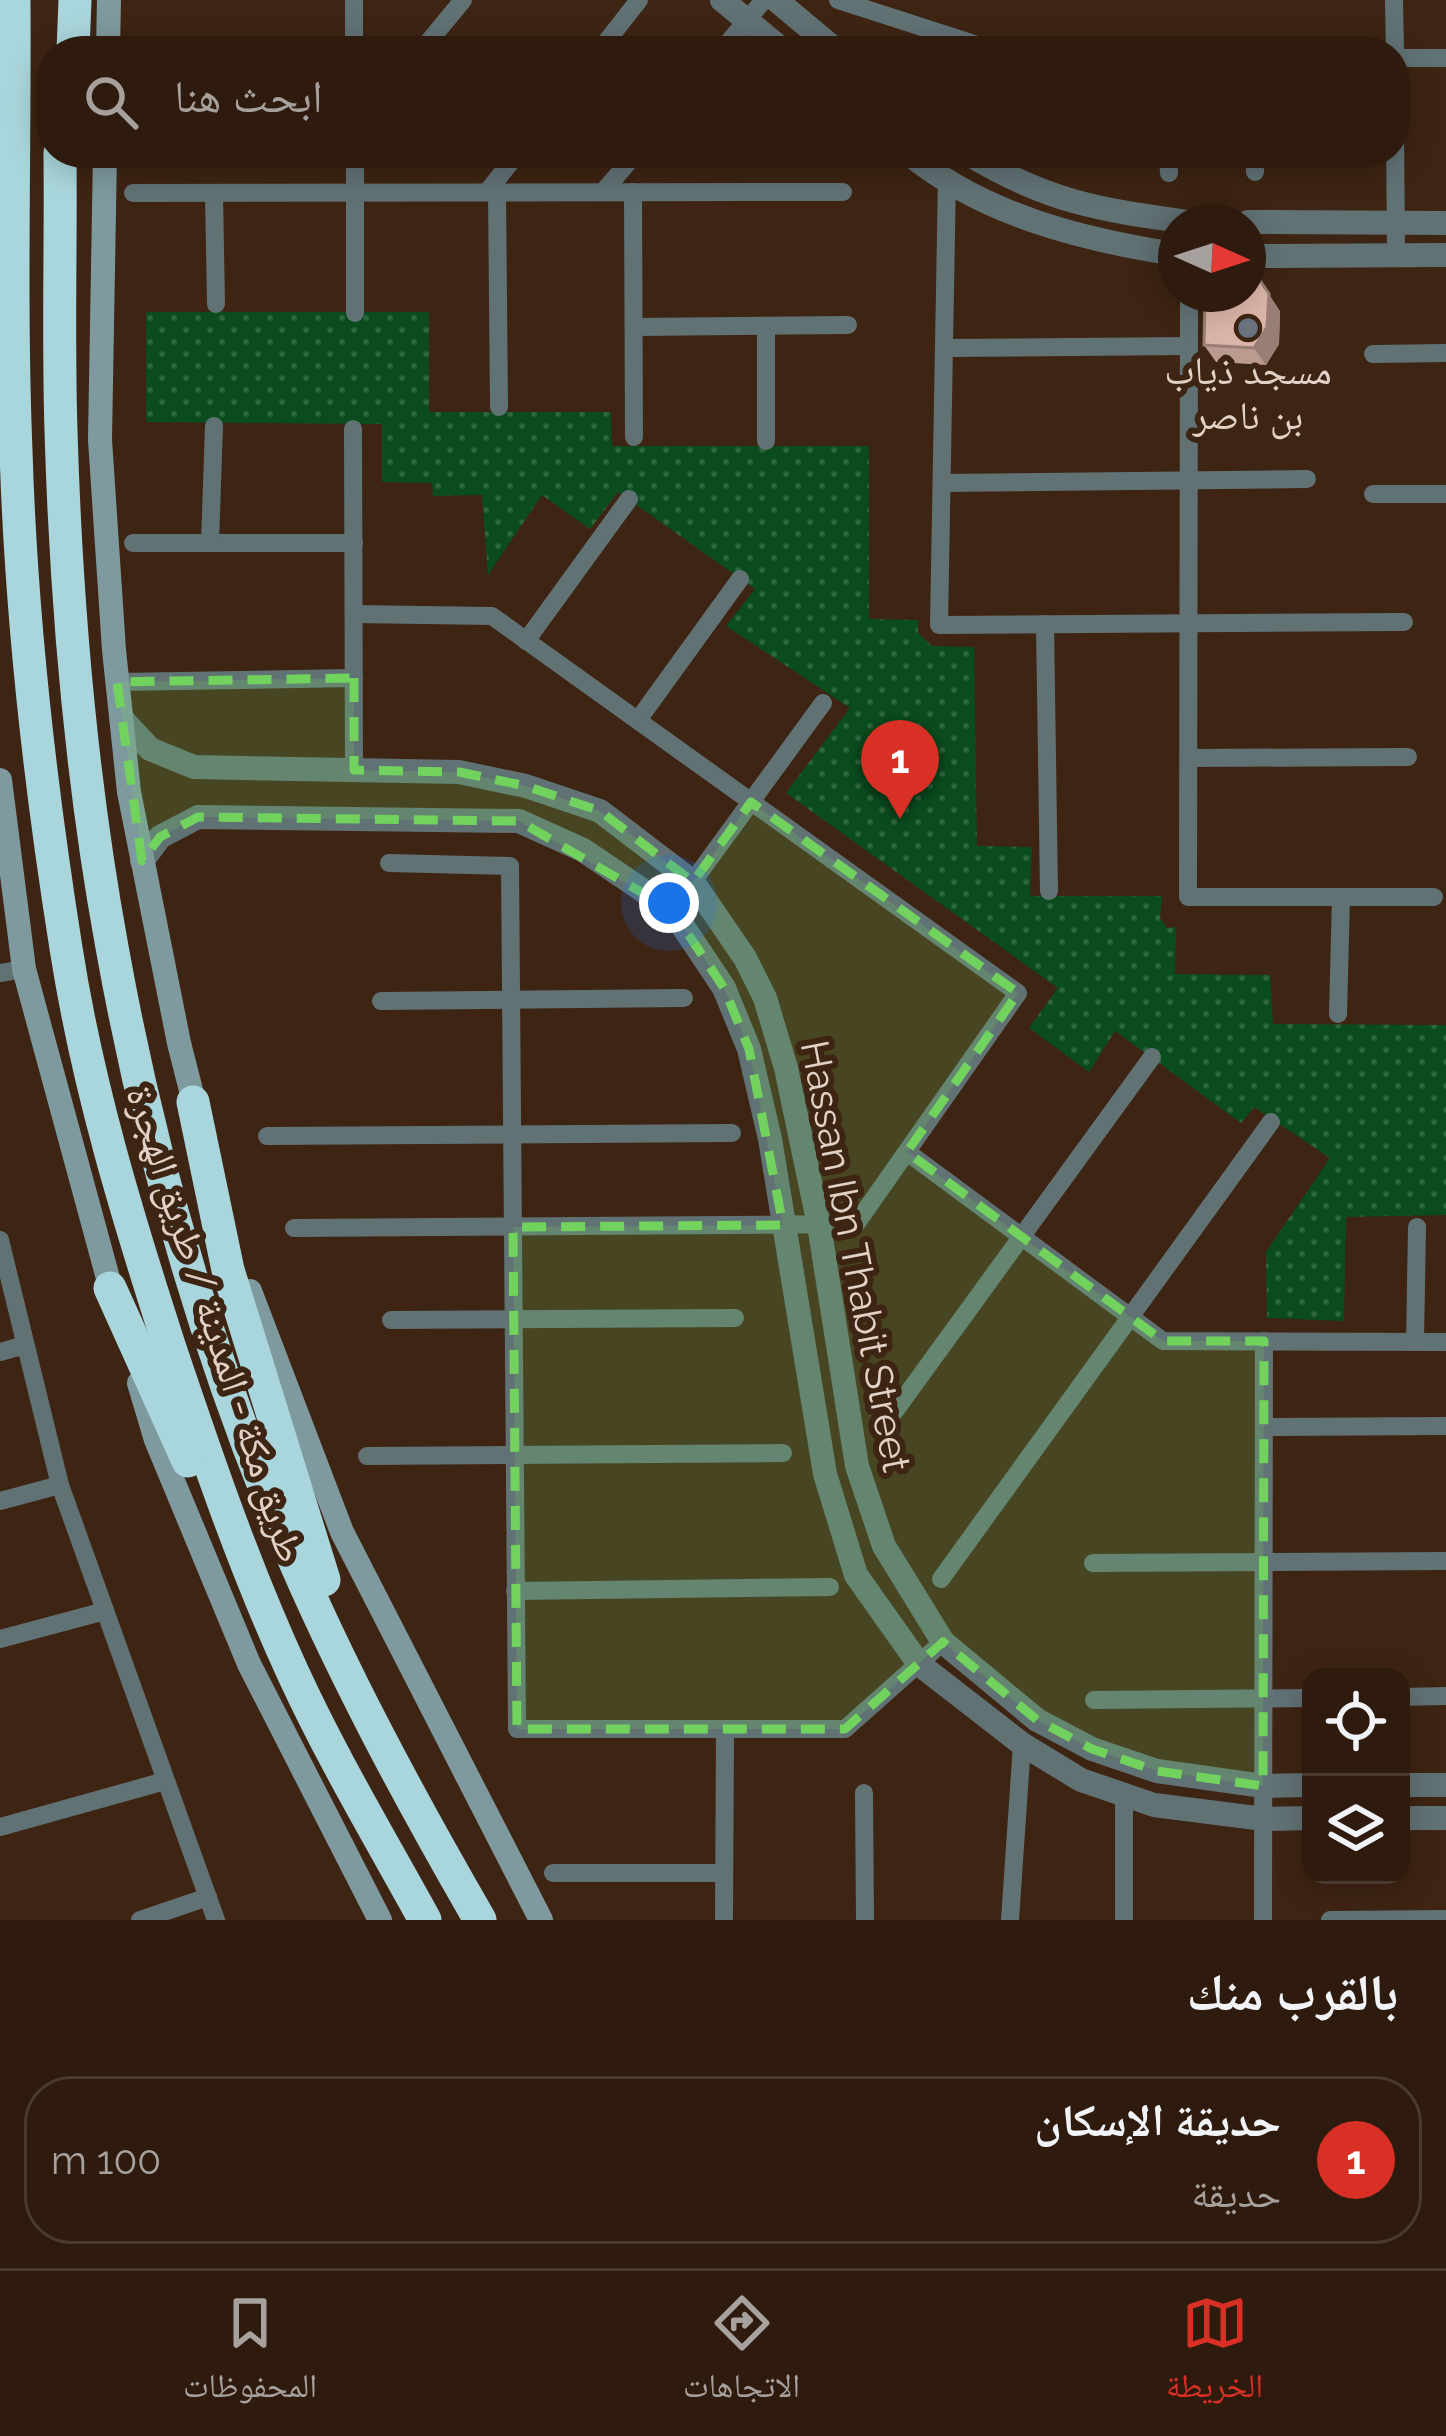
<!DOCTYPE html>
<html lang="ar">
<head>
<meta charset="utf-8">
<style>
	:root { --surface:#2e1b0e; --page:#3a281c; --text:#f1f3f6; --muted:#a7a19e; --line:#49392e; --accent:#d93025 }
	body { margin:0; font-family:Raleway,"Noto Naskh Arabic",sans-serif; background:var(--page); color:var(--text); direction:rtl }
	.controls { position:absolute; right:36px; bottom:36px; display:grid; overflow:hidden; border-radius:24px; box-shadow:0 6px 30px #0003 }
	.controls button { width:108px; height:108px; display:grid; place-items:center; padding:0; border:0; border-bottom:3px solid var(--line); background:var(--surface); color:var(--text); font:60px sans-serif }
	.compass { position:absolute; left:1158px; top:204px; width:108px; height:108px; border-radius:50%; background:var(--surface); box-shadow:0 6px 30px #0003; rotate:93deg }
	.you { position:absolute; left:669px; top:903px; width:42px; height:42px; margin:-30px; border:9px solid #fff; border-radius:50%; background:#1a73e8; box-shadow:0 0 0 18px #1a73e833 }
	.badge { display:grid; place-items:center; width:78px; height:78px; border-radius:50%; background:var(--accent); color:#fff; font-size:39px; font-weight:700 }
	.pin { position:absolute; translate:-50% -99px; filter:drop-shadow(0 3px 6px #0008) }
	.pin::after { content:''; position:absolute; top:63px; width:42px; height:36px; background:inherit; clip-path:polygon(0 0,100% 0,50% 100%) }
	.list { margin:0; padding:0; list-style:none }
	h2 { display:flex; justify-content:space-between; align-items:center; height:156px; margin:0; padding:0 48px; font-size:51px }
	h2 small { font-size:39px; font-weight:400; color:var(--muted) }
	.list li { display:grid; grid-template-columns:78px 1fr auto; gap:36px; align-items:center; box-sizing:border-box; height:168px; margin:0 24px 24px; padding:0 24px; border:3px solid var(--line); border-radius:48px }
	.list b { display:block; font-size:45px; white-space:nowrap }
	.list p { margin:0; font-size:39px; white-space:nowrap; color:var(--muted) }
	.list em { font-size:39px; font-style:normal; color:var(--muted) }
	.icon { flex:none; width:66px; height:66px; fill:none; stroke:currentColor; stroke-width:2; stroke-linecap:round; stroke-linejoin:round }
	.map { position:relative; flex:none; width:1446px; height:1920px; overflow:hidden; direction:ltr }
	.search { position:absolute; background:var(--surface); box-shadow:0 6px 30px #0003; left:36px; right:36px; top:36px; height:132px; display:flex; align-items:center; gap:30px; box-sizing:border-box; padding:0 42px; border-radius:48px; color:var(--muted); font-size:45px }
	.sheet { height:348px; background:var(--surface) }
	nav { display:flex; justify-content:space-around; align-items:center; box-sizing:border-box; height:168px; border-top:3px solid var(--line); background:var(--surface); font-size:33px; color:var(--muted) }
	nav a { display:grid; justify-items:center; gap:6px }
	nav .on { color:var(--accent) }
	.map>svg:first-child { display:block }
</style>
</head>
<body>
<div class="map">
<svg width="1446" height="1920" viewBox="0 0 1446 1920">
	<defs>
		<pattern id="park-dots" width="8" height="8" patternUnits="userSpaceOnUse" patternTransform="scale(3)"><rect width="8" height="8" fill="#0a4c1e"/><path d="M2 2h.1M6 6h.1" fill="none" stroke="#2d653d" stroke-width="1.8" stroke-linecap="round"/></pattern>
	</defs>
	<rect width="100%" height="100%" fill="#3e2413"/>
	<polygon fill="url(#park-dots)" points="146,312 429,312 429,412 611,412 612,446 869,446 869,619 918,620 918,633 932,646 974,647 977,846 1032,847 1030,896 1162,896 1160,918 1167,928 1176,927 1175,974 1270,975 1273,1024 1446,1025 1446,1215 1346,1217 1344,1321 1267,1318 1266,1252 1330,1158 1254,1107 1241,1123 1115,1031 1089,1072 1029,1028 1058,988 786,793 850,708 726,626 755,589 618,492 590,529 542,495 488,575 482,495 433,496 432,483 382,482 382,424 146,422"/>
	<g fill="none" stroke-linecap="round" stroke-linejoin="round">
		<g stroke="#617275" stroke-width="18">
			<polyline points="354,0 354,51"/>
			<polyline points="838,0 996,51"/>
			<polyline points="1394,0 1395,51"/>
			<polyline points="134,50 421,51 463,0"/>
			<polyline points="599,51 639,0"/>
			<polyline points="721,51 764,0"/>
			<polyline points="1395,58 1446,58"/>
			<polyline points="1395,127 1396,255"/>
			<polyline points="355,153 355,313"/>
			<polyline points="1168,153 1169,173"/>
			<polyline points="1255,153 1255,172"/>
			<polyline points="947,178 939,625 1404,622"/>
			<polyline points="487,192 518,153"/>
			<polyline points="497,192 499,407"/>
			<polyline points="603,192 636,153"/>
			<polyline points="633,192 634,437"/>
			<polyline points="133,193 843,192"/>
			<polyline points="214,193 216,304"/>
			<polyline points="1189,294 1188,897 1434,897"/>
			<polyline points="634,327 848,325"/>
			<polyline points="944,348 1189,346"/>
			<polyline points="1373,354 1446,353"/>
			<polyline points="353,429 354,770"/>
			<polyline points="766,441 766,326"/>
			<polyline points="942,483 1307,479"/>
			<polyline points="1373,494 1446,494"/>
			<polyline points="133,543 354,543"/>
			<polyline points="210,543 214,426"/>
			<polyline points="1045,624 1049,891"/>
			<polyline points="526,641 629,499"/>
			<polyline points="117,682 354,678"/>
			<polyline points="638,720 740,579"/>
			<polyline points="1189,758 1408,757"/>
			<polyline points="389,863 510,866 517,1729 845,1729 943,1642"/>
			<polyline points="672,910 823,703"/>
			<polyline points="0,973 24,969"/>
			<polyline points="381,1001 684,998"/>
			<polyline points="1338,1014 1341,897"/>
			<polyline points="267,1136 732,1133"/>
			<polyline points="907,1152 1163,1341 1446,1342"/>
			<polyline points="294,1228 856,1224 1018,993 492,616 354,614"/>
			<polyline points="0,1240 60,1485 216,1920"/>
			<polyline points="391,1320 735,1318"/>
			<polyline points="1415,1342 1417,1227"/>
			<polyline points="0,1352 25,1345"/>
			<polyline points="892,1415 1152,1057"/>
			<polyline points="1264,1427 1446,1426"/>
			<polyline points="367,1456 783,1453"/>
			<polyline points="0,1501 60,1485"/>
			<polyline points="1093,1563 1446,1561"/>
			<polyline points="941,1579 1271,1122"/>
			<polyline points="515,1591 830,1587"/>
			<polyline points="0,1639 105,1611"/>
			<polyline points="1401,1697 1446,1696"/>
			<polyline points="1094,1700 1311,1698"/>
			<polyline points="864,1793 865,1920"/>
			<polyline points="0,1827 165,1781"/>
			<polyline points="553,1873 724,1873"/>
			<polyline points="140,1920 208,1897"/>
			<polyline points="724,1920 725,1729"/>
			<polyline points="1010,1920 1022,1744"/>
			<polyline points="1124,1920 1124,1795"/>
			<polyline points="1263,1920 1264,1341"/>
			<polyline points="1330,1920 1446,1919"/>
		</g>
		<g stroke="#617275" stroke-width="24">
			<polyline points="722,0 784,51"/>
			<polyline points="776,0 837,51"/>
			<path d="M908,153C983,215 1083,240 1176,254"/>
			<path d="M967,153C1045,201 1099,210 1188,222"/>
			<polyline points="1248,222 1446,223"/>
			<polyline points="1248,256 1446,255"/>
			<polyline points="121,718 150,749 194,767 459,772 526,786 600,811 693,882 745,958 765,998 786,1068 819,1225 857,1466 884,1546 943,1642 1037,1720 1092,1749 1157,1771 1263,1786 1311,1785"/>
			<polyline points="142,861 160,837 198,817 519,821 583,850 672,910 724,988 749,1049 770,1139 825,1474 856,1575 919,1664 1022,1744 1081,1780 1154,1805 1264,1819 1311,1818"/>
			<polyline points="1401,1785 1446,1785"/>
			<polyline points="1401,1818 1446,1818"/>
		</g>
		<g stroke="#7e9a9f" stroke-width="24">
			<polyline points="108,51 109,0"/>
			<polyline points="105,153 100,440 114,650 129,792 179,1043 197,1114"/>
			<polyline points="0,780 24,969 115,1304"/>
			<polyline points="250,1291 342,1532 541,1920"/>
			<polyline points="139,1383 156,1440 249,1664 380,1920"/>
		</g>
		<g stroke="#a9d6dc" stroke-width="33">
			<path d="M14,0C15,150 10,301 16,451C21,616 40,785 66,948C87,1084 127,1215 169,1345C206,1455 244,1567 293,1673C332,1758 380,1838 425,1920"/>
			<polyline points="73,51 75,0"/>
			<path d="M60,153C61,246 58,338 61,431C66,602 81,778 112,947C148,1148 207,1352 286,1541C341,1671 409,1797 480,1920"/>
			<polyline points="193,1102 228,1270 324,1580"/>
			<polyline points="110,1288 188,1461"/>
		</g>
	</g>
	<polygon fill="#bb9b90" points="1280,311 1279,344 1266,365 1216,362 1204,345"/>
	<polygon fill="#987e75" points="1253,270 1280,311 1279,344 1266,365 1254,348"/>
	<polygon fill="#d9b4a7" stroke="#987e75" stroke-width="3" points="1248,270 1253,270 1269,294 1267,327 1254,348 1204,345 1205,294 1248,294"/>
	<path fill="#71d35e" fill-opacity="0.2" stroke="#71d35e" stroke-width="9" stroke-dasharray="24 15" stroke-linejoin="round" d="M354,678V770L459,772L526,786L600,811L693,882L751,802L1018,993L907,1152L1163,1341H1264L1263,1786L1157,1771L1092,1749L1037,1720L943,1642L845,1729H517L513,1227L783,1225L749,1049L724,988L672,910L519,821L198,817L160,837L142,861L117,682Z"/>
	<circle fill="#6b7280" stroke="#3e2413" stroke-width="4.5" cx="1248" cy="328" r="12"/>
	<g text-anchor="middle" stroke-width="12" stroke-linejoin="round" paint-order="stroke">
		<g font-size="39" fill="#e2d1c7" stroke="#3e2413">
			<text x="1248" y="384">مسجد ذياب<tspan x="1248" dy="45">بن ناصر</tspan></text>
		</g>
		<g font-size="39" fill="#e2d1c7" stroke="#3e2413">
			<text transform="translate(856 1256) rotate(79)" y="14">Hassan Ibn Thabit Street</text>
			<text transform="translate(216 1324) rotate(72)" y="14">طريق مكة - المدينة / طريق الهجرة</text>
		</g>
	</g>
</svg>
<div class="controls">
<button><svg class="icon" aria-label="locate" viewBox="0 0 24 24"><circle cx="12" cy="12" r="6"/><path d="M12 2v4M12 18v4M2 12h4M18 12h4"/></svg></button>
<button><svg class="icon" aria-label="layers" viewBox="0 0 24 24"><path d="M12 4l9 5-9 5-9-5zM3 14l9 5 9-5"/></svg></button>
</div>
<svg class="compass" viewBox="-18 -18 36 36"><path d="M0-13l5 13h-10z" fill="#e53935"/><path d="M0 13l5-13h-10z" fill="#a7a19e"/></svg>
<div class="you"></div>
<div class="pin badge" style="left:900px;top:819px">1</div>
<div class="search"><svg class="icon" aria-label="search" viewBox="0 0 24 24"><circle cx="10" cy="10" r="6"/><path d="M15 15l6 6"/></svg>ابحث هنا</div>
</div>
<section class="sheet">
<h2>بالقرب منك<small></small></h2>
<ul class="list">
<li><span class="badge">1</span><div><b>حديقة الإسكان</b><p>حديقة</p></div><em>100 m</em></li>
</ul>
</section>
<nav>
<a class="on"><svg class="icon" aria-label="map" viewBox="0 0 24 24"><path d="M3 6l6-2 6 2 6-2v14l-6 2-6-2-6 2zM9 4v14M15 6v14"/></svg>الخريطة</a>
<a><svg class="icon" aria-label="directions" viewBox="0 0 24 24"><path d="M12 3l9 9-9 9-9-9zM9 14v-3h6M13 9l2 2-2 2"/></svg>الاتجاهات</a>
<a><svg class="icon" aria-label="saved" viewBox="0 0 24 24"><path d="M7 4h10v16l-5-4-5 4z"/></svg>المحفوظات</a>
</nav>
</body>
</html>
